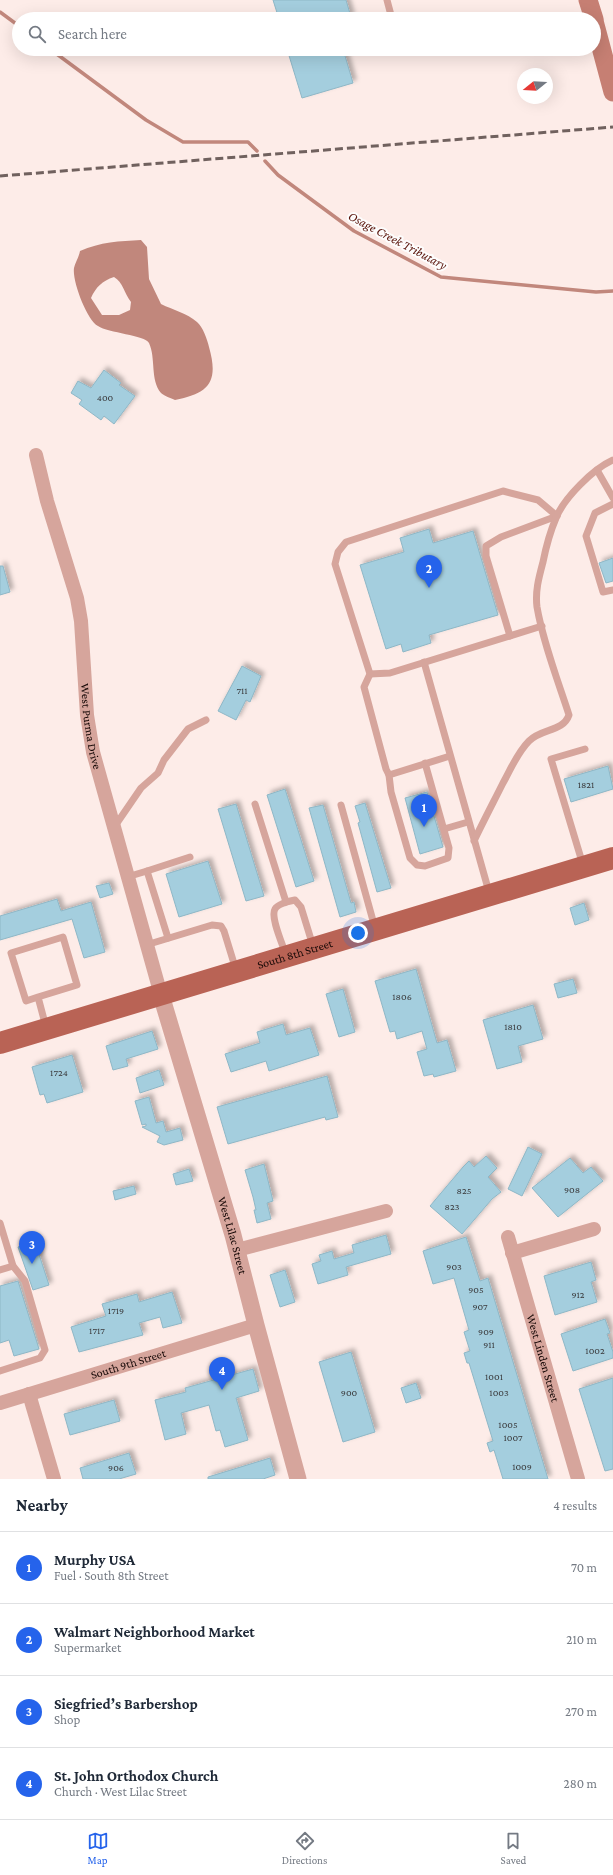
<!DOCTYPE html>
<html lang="en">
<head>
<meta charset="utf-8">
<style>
	:root { --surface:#fff; --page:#f2f2f3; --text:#1f2937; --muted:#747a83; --line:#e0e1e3; --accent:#2563eb }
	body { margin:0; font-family:"Crimson Pro",serif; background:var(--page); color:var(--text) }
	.compass { position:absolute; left:517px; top:68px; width:36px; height:36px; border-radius:50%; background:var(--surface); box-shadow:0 4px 16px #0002; rotate:252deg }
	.you { position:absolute; left:358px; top:933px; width:14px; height:14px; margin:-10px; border:3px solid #fff; border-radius:50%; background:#1a73e8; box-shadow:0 0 0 6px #1a73e833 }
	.badge { display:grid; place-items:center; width:26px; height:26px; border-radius:50%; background:var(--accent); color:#fff; font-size:13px; font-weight:700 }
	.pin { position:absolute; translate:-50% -33px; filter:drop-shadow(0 1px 2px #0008) }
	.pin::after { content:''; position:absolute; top:21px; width:14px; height:12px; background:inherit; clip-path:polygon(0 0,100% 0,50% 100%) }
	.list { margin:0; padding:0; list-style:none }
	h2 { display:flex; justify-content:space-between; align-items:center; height:52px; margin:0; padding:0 16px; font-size:17px }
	h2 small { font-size:13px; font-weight:400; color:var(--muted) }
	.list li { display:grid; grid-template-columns:26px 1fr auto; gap:12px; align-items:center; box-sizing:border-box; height:72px; padding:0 16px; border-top:1px solid var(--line) }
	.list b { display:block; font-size:15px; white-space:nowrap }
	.list p { margin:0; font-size:13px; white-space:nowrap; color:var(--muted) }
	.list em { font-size:13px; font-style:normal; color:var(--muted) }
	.icon { flex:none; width:22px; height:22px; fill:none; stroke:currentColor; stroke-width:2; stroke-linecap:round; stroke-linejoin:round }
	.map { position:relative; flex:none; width:613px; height:1479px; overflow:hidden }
	.search { position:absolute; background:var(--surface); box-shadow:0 4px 16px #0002; left:12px; right:12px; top:12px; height:44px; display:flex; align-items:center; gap:10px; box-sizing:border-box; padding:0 14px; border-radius:22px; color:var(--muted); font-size:15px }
	.sheet { height:340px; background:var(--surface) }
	nav { display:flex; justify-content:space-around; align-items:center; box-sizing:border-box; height:56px; border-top:1px solid var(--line); background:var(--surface); font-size:11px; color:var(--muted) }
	nav a { display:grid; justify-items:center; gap:2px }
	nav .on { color:var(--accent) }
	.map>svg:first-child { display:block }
</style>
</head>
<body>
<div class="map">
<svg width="613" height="1479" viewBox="0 0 613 1479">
	<defs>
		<filter id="shadow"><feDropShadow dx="3.5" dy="-3.5" stdDeviation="2" flood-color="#0004"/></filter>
	</defs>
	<rect width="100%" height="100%" fill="#fdece8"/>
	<path fill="#c1877c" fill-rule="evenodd" d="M141,240L147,247L149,279L161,304C173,310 187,313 197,322C203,327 207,339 209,347C219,382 209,393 175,400C171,398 164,396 161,393C150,380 156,358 149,343C145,335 108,333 98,326C87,320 72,281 74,268C75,263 79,257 80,251C100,242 120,241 141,240ZM114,277C123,282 124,293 131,302L130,310L119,315H102L91,298C96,287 102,281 114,277Z"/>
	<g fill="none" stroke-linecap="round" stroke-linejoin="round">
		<g stroke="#c1877c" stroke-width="3.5">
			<polyline points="0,12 19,26"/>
			<polyline points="50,49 146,120 183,142 248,142 257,151"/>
			<polyline points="265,161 278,175 354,231 441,277 596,292 613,291"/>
		</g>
	</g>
	<g fill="#a4cede" stroke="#8eb7c6" filter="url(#shadow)">
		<polygon points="273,0 346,0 351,17 346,19 279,19"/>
		<polygon points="287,49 343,49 353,83 302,98"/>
		<polygon points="104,370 121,383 119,385 135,396 114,424 104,416 101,420 79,404 82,400 71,393 78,381 91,388"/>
		<polygon points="429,529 433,543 473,531 498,615 429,635 431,643 403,652 401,644 386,649 360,565 404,552 400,538"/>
		<polygon points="613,558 613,581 606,583 599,563"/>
		<polygon points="0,566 3,566 10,592 0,595"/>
		<polygon points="242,666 261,676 250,702 246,700 236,720 218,711"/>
		<polygon points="608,766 613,789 571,802 564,779"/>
		<polygon points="285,789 314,881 296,887 267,795"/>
		<polygon points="427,792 443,847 420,854 405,798"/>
		<polygon points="365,803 391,888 377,892 358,823 360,822 355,806"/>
		<polygon points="236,804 264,896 246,901 218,809"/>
		<polygon points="323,805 351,903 354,902 356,912 340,917 309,808"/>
		<polygon points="208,861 222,904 179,917 166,874"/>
		<polygon points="109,883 113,894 100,898 96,886"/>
		<polygon points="57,899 61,911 91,902 105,952 84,958 72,919 0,940 0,916"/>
		<polygon points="584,903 589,920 575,925 570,908"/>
		<polygon points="416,969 437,1043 447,1040 456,1071 434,1077 433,1074 424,1076 417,1052 427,1049 422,1031 397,1039 395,1031 390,1032 375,981"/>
		<polygon points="573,979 577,993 558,998 554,984"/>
		<polygon points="343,989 355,1032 339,1037 326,994"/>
		<polygon points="533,1005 543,1039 518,1046 522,1062 497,1069 483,1020"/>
		<polygon points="283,1024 286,1035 310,1028 319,1055 269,1071 266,1061 231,1072 225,1054 260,1043 257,1032"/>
		<polygon points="152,1031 158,1049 126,1059 128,1066 113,1070 106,1046"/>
		<polygon points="72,1055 83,1092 47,1103 44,1094 40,1095 32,1067"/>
		<polygon points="159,1070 164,1085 140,1093 136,1078"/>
		<polygon points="327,1076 338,1117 326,1120 325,1117 228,1144 217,1107"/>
		<polygon points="149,1097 156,1123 163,1121 166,1132 180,1128 183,1140 164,1145 157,1142 160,1136 142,1127 146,1126 146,1124 142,1125 135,1101"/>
		<polygon points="528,1147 542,1154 522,1196 508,1189"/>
		<polygon points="486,1156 497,1168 488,1177 501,1192 492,1199 462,1234 430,1206 463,1167 469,1161 474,1167"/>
		<polygon points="570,1158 583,1173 591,1167 603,1181 558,1217 532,1188"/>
		<polygon points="264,1164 273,1201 267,1203 271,1219 257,1223 254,1210 256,1210 253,1197 245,1170"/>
		<polygon points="189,1169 193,1181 176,1185 173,1174"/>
		<polygon points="134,1186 136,1194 115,1200 113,1191"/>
		<polygon points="386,1235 391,1254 346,1267 348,1275 318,1284 312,1264 321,1261 319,1255 332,1251 334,1259 354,1253 352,1245"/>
		<polygon points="466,1237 480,1281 488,1278 548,1479 503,1479 494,1450 490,1452 487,1443 493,1441 469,1363 467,1363 464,1353 470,1351 464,1332 469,1330 454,1278 433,1284 423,1251"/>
		<polygon points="35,1242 49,1285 33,1290 18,1247"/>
		<polygon points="591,1262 596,1280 591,1282 597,1302 555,1315 544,1276"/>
		<polygon points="285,1270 295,1302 280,1307 270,1275"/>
		<polygon points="18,1281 39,1349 14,1356 9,1340 0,1343 0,1286"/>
		<polygon points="172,1292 182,1323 163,1328 160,1317 139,1323 143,1335 79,1352 71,1327 106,1316 102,1304 137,1294 139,1302"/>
		<polygon points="605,1319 610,1333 607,1334 613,1352 613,1358 573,1371 561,1334"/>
		<polygon points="351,1352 375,1432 343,1442 319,1362"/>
		<polygon points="253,1369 259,1391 236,1398 248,1440 225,1447 220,1430 216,1431 209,1405 181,1413 186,1434 165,1440 155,1400 186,1392 185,1388"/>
		<polygon points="613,1378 613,1469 605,1471 579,1389"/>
		<polygon points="416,1383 421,1398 406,1403 401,1388"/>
		<polygon points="114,1400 120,1421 70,1435 64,1414"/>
		<polygon points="129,1453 136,1474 119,1479 83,1479 80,1468"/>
		<polygon points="270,1458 275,1475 263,1479 208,1479 208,1477"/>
	</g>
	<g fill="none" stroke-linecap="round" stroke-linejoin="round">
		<g stroke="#d6a59c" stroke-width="7">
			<polyline points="387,0 392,19"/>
			<polyline points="401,49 401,50"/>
			<polyline points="597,470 613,498"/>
			<polyline points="613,504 595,513 586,536 603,592 613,590"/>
			<polyline points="424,662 489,892"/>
			<polyline points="370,674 390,673 542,626"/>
			<polyline points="450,756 389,775 386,769 364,687 370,674 335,564 338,552 346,542 503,491 538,500 557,516 501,537 486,546 486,556 510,636"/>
			<polyline points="389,775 391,792 410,858 417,865 425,866 448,858 449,848 425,763"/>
			<path d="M255,804L286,902C282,904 277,905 275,909C270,917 283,945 286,955"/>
			<polyline points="341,805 375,928"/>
			<polyline points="113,825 117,823 141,788 158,773 164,760 188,729 206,720"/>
			<polyline points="444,829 468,822"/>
			<path d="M474,841C483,822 493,803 503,783C511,769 517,753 529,741C542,728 563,732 569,715C558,681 543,642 537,607C535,591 539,577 543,562C546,547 550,532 556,518C564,498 593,469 613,460"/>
			<polyline points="583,865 551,759 585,749"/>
			<polyline points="147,871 190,857"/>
			<polyline points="127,877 147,871 168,938"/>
			<polyline points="286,902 295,900 301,907 313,946"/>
			<polyline points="146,945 212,925 221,926 224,931 236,970"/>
			<polyline points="38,997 26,1001 11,953 63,937 77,985 38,997 46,1027"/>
			<polyline points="0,1223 13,1266 25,1281 45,1350 40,1358 0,1371"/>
			<polyline points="0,1270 13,1266"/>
		</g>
		<g stroke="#d6a59c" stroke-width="14">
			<path id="s1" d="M36,455L47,501L77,598L81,621L87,715L93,752L161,995"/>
			<path id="s2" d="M508,1237L578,1479"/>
			<polyline points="237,1250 386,1211"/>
			<polyline points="512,1253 594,1229"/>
			<polyline points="29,1394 54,1479"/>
			<path id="s3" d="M0,1403L256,1325"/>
		</g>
		<path stroke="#d6a59c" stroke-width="17" id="s4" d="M161,995L233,1235L256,1325L298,1479"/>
		<g stroke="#c67f73" stroke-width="19">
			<polyline points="588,0 594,19"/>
			<polyline points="594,21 613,92"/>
		</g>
		<path stroke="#b96355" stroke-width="22" id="s5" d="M0,1043L613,858"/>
		<polyline stroke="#70615e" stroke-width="3" stroke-dasharray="8 4" stroke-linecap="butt" points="0,176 613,127"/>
	</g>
	<g text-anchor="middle" stroke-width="4" stroke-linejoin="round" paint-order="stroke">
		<g font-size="10" fill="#3a3a3c">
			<text x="105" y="401">400</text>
			<text x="242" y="694">711</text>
			<text x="586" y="788">1821</text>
			<text x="402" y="1000">1806</text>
			<text x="513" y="1030">1810</text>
			<text x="59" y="1076">1724</text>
			<text x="572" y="1193">908</text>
			<text x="464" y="1194">825</text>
			<text x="452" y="1210">823</text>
			<text x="454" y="1270">903</text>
			<text x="476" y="1293">905</text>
			<text x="578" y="1298">912</text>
			<text x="480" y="1310">907</text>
			<text x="116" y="1314">1719</text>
			<text x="97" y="1334">1717</text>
			<text x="486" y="1335">909</text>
			<text x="489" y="1348">911</text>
			<text x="595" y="1354">1002</text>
			<text x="494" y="1380">1001</text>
			<text x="349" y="1396">900</text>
			<text x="499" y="1396">1003</text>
			<text x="508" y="1428">1005</text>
			<text x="513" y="1441">1007</text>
			<text x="522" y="1470">1009</text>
			<text x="116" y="1471">906</text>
		</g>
		<g font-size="12" fill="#160806" stroke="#fdfdfd">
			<text dy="4" stroke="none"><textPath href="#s1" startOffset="278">West Purma Drive</textPath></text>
			<text dy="4" stroke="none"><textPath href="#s5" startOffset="308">South 8th Street</textPath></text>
			<text dy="4" stroke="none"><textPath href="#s4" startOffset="251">West Lilac Street</textPath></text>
			<text dy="4" stroke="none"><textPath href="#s2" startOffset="126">West Linden Street</textPath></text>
			<text dy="4" stroke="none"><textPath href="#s3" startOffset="134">South 9th Street</textPath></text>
		</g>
		<g font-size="13" font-style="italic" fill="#5a140b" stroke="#fdfdfd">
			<text transform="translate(398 240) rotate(28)" y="5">Osage Creek Tributary</text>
		</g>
	</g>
</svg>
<svg class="compass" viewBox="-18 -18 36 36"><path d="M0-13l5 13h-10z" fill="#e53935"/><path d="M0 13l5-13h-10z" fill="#747a83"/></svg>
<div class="you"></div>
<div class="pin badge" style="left:424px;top:827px">1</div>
<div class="pin badge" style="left:429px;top:588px">2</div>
<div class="pin badge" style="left:32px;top:1264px">3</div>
<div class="pin badge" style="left:222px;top:1390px">4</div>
<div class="search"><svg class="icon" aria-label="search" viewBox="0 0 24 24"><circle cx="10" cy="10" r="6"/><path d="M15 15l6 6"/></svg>Search here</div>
</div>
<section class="sheet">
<h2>Nearby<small>4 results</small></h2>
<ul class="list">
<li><span class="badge">1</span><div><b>Murphy USA</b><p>Fuel · South 8th Street</p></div><em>70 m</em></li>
<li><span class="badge">2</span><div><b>Walmart Neighborhood Market</b><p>Supermarket</p></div><em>210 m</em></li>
<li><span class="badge">3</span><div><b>Siegfried’s Barbershop</b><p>Shop</p></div><em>270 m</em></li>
<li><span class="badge">4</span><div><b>St. John Orthodox Church</b><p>Church · West Lilac Street</p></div><em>280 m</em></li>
</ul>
</section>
<nav>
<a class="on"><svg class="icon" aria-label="map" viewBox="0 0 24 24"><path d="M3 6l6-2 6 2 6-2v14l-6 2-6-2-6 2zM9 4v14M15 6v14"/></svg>Map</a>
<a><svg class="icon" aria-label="directions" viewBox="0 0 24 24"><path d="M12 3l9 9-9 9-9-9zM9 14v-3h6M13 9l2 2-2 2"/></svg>Directions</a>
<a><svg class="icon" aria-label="saved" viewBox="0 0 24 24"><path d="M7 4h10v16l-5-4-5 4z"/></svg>Saved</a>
</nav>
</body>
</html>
